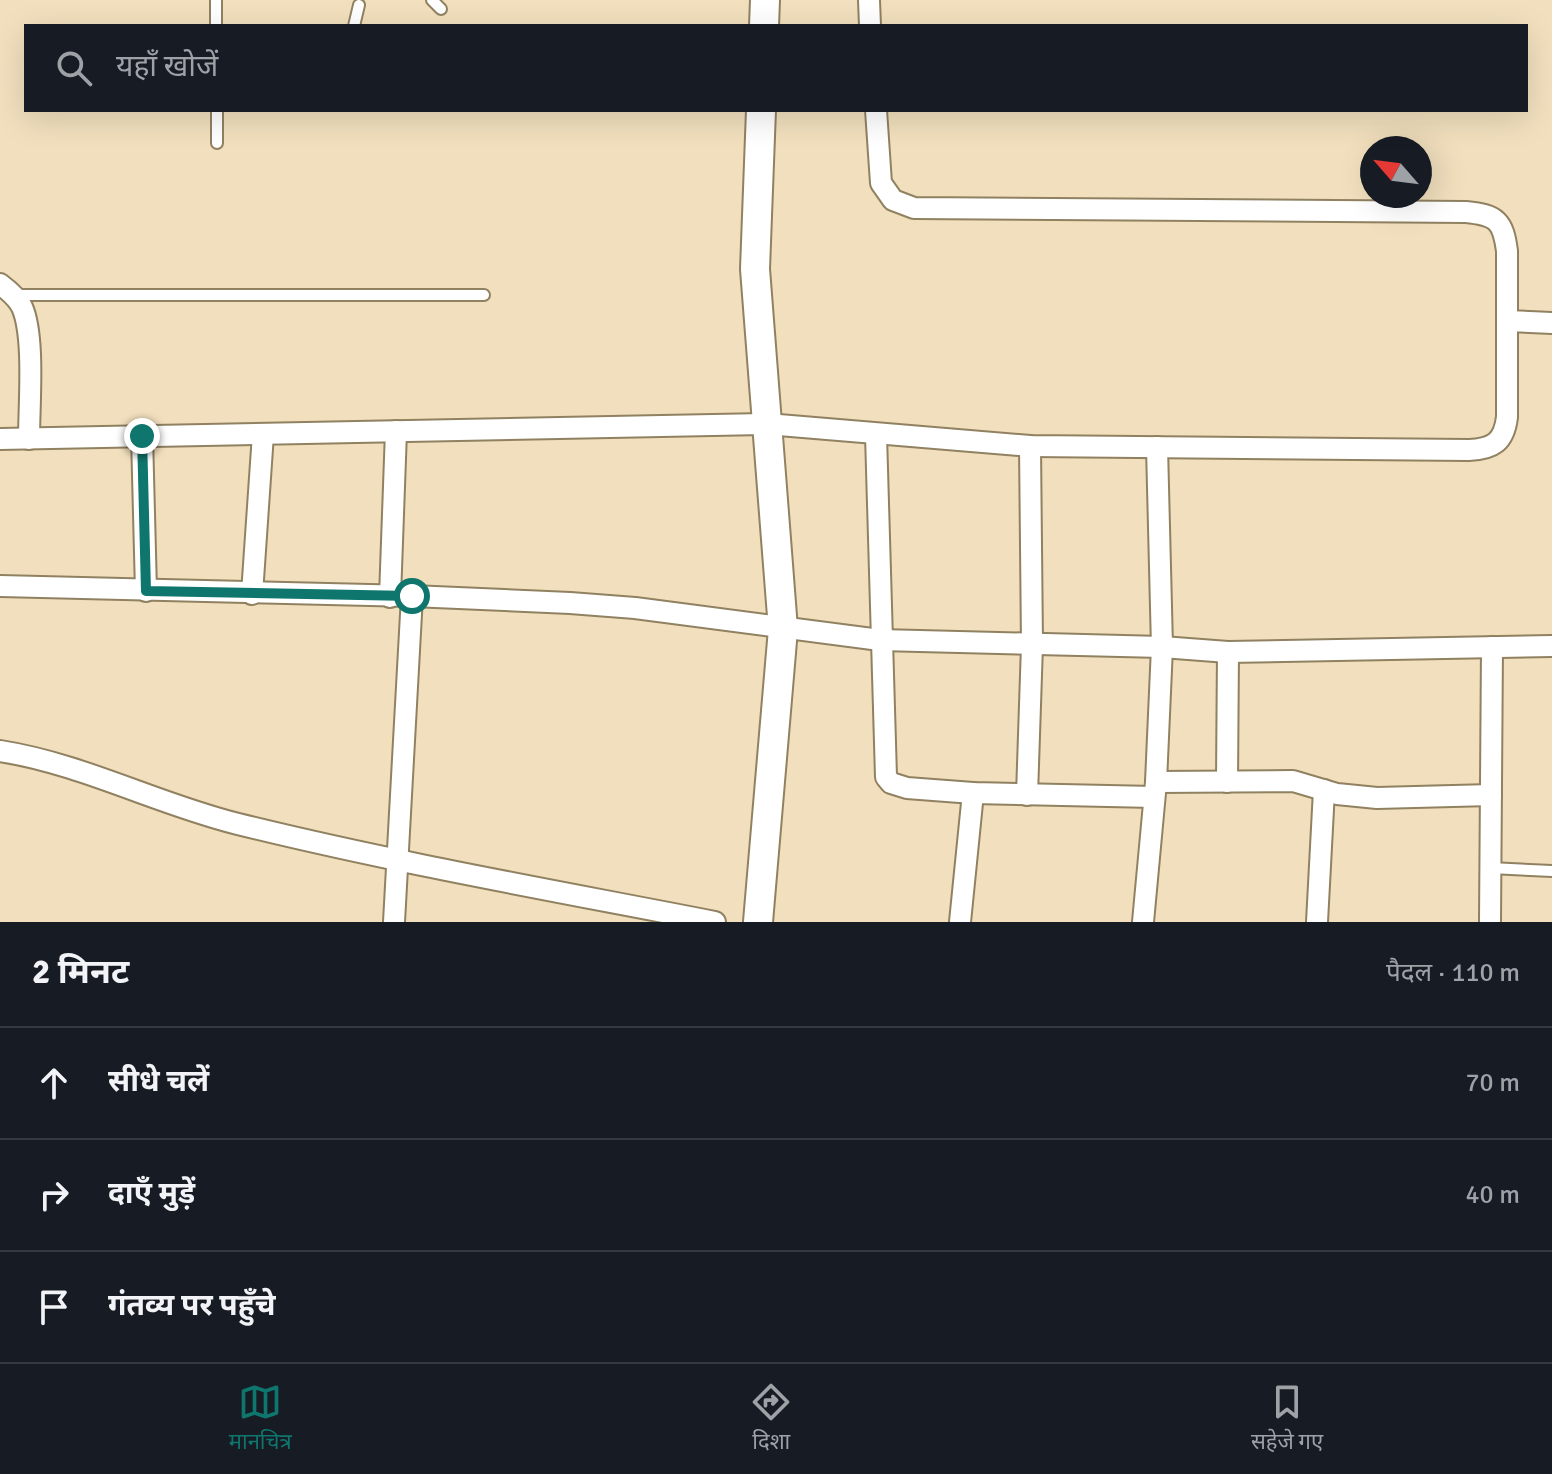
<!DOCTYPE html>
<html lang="hi">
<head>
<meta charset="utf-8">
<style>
	:root { --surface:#171b24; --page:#20242c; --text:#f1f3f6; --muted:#9ea1a6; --line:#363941; --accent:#0f766e }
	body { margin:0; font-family:Signika,"Noto Sans Devanagari",sans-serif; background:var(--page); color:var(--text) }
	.compass { position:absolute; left:1360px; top:136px; width:72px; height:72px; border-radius:50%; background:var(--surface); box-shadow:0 8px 32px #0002; rotate:298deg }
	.stop { position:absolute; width:24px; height:24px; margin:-18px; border:6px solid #0f766e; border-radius:50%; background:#fff }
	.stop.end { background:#0f766e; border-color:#fff; box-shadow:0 2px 8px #0008 }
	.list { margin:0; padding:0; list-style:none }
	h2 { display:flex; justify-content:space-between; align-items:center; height:104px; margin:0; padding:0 32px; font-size:34px }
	h2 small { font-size:26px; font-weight:400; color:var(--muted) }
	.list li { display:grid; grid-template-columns:52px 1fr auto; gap:24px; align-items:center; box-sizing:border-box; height:112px; padding:0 32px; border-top:2px solid var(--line) }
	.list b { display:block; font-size:30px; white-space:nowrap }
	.list em { font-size:26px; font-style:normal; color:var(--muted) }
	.icon { flex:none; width:44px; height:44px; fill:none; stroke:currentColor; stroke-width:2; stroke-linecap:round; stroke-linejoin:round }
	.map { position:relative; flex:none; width:1552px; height:922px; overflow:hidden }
	.search { position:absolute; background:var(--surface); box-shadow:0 8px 32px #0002; left:24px; right:24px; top:24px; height:88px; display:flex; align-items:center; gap:20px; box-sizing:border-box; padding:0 28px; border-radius:0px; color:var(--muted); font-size:30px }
	.sheet { height:440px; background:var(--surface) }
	nav { display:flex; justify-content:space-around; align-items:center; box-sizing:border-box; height:112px; border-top:2px solid var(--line); background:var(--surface); font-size:22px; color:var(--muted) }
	nav a { display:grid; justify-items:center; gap:4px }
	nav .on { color:var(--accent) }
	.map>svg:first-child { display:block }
</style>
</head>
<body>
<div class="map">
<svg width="1552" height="922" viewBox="0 0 1552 922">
	<rect width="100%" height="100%" fill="#f1dfbd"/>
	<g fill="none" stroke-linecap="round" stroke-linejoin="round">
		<defs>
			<g id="lane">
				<polyline points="216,0 216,26"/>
				<polyline points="432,0 441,9"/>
				<polyline points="354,26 359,5"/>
				<polyline points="217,110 217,143"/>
				<polyline points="16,295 484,295"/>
				<polyline points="1490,868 1552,871"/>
			</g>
			<g id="street">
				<polyline points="869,0 870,26"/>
				<path d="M0,284C8,290 17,297 22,307C35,336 29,405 29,439"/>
				<polyline points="1507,321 1552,323"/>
				<polyline points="876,435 886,777 891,783 907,788 973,793 1154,797"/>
				<polyline points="142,436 146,591"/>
				<path d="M0,439L767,424L1030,446L1469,450C1493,449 1504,442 1507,417V251C1503,221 1497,215 1466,212L914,208L893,200L881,183L876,110"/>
				<polyline points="0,586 412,596 570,603 635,608 880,640 1162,647 1228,652 1552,646"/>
				<polyline points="252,594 263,434"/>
				<polyline points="390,597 396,431"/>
				<path d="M0,751C83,764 157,804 238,824C396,863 556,891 715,922"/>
				<polyline points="1156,782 1293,781 1337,794 1377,798 1491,795"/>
				<polyline points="1227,782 1228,652"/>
				<polyline points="1027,795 1032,645 1030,446"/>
				<polyline points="394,922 412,596"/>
				<polyline points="960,922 973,793"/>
				<polyline points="1143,922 1156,782 1162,647 1157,447"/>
				<polyline points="1317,922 1324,790"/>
				<polyline points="1490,922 1492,647"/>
			</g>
			<g id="secondary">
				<polyline points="764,26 765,0"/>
				<polyline points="758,922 783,629 755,269 761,110"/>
			</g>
		</defs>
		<use href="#lane" stroke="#908161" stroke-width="14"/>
		<use href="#street" stroke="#908161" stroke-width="24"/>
		<use href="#secondary" stroke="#908161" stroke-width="32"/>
		<use href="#lane" stroke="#fff" stroke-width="10"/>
		<use href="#street" stroke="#fff" stroke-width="20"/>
		<use href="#secondary" stroke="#fff" stroke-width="28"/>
	</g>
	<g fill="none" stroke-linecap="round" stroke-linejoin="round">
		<polyline stroke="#0f766e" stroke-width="10" points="142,436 146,591 412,596"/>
	</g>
</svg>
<svg class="compass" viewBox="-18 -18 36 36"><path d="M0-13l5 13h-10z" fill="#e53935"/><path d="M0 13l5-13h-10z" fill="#9ea1a6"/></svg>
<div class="stop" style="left:412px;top:596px"></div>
<div class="stop end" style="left:142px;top:436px"></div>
<div class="search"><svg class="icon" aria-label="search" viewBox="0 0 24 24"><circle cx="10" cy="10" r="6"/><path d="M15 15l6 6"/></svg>यहाँ खोजें</div>
</div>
<section class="sheet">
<h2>2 मिनट<small>पैदल · 110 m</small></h2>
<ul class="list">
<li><svg class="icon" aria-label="ahead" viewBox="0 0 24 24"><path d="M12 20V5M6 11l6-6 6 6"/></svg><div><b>सीधे चलें</b></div><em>70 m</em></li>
<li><svg class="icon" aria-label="right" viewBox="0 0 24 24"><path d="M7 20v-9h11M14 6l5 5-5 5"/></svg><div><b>दाएँ मुड़ें</b></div><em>40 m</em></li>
<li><svg class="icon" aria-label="arrive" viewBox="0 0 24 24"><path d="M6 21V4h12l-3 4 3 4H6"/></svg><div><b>गंतव्य पर पहुँचे</b></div></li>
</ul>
</section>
<nav>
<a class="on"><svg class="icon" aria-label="map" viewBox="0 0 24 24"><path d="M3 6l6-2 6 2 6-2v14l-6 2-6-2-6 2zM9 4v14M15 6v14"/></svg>मानचित्र</a>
<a><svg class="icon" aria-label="directions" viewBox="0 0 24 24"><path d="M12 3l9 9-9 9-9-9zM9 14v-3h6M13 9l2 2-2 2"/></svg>दिशा</a>
<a><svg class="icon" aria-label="saved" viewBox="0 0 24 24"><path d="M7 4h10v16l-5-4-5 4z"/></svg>सहेजे गए</a>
</nav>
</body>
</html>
